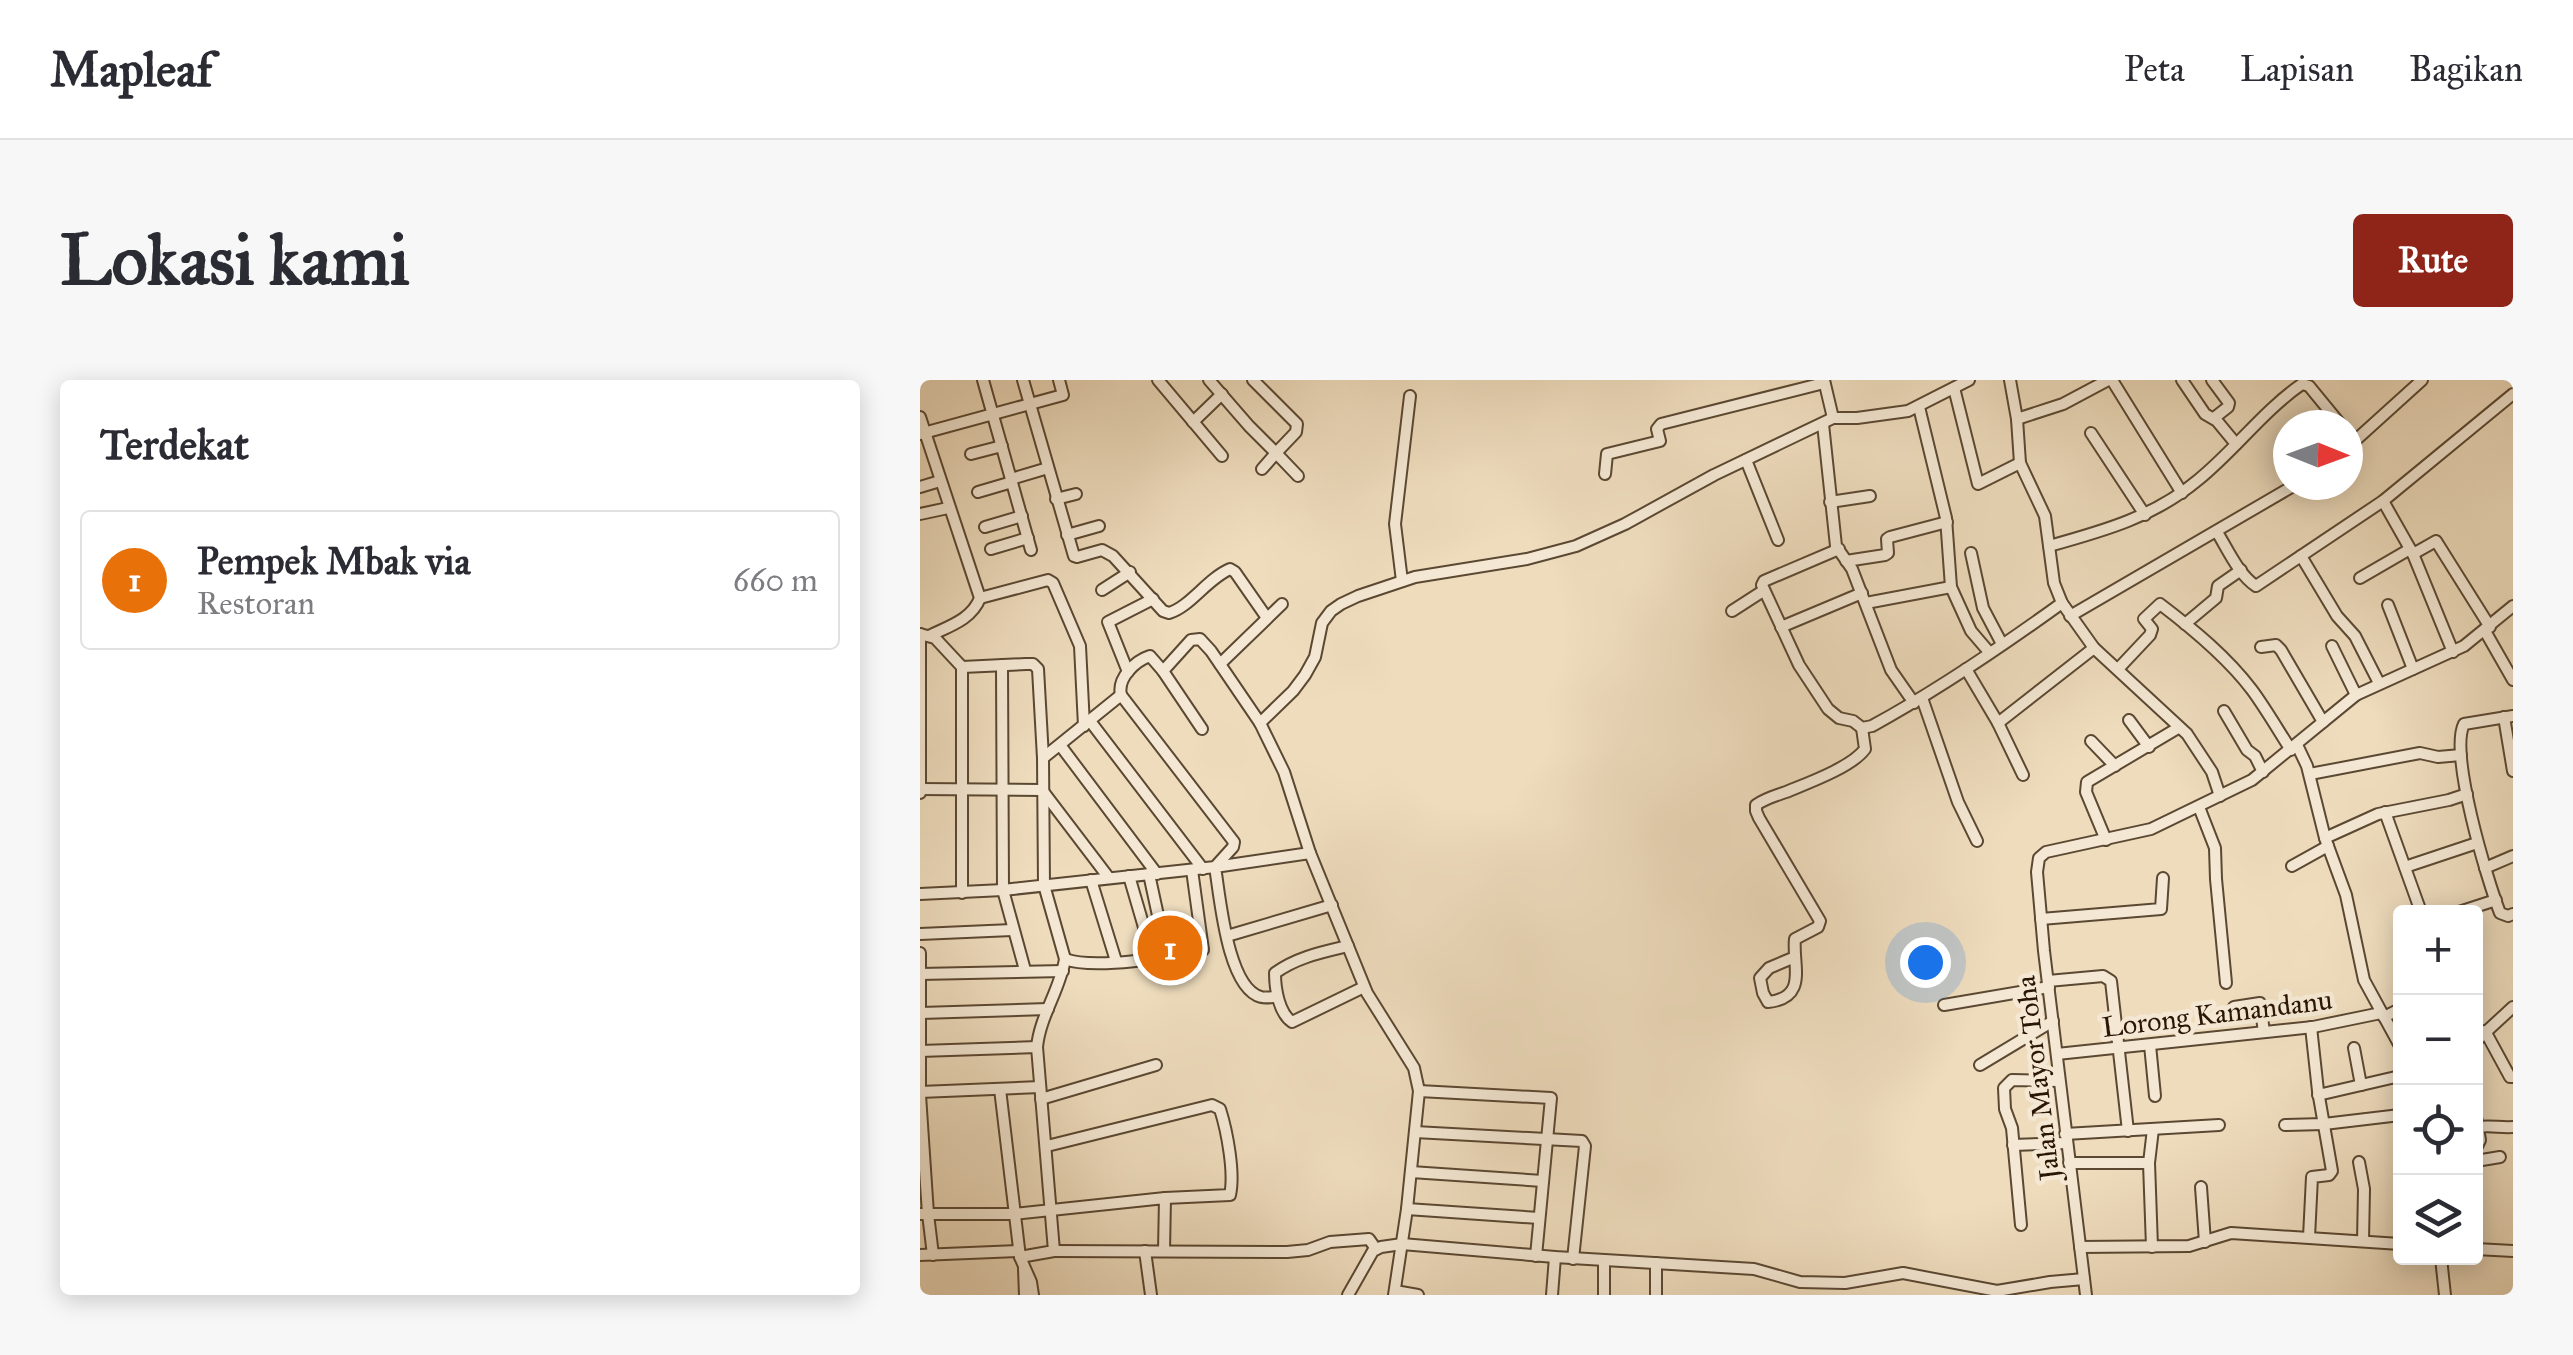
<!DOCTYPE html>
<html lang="id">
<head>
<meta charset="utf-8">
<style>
	:root { --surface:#fff; --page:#f7f7f7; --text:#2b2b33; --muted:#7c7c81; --line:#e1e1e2; --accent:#8f2418 }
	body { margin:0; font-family:"IM FELL Great Primer",serif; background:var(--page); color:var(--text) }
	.controls { position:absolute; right:30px; bottom:30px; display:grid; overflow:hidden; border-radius:10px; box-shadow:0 5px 25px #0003 }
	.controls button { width:90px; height:90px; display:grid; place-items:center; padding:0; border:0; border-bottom:2px solid var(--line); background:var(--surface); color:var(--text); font:50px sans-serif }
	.compass { position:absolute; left:1353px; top:30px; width:90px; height:90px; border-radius:50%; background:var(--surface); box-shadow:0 5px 25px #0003; rotate:91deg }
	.you { position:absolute; left:1005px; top:582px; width:35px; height:35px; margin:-25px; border:8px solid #fff; border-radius:50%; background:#1a73e8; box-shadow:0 0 0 15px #1a73e833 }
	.badge { display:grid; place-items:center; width:65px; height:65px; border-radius:50%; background:var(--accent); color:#fff; font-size:32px; font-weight:700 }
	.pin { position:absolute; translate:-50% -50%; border:5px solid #fff; box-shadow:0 2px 10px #0006 }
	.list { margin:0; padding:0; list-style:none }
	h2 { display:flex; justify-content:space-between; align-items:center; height:130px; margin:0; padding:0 40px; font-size:42px }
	h2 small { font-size:32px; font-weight:400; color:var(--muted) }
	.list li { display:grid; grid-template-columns:65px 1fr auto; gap:30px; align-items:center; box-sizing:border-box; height:140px; margin:0 20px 20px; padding:0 20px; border:2px solid var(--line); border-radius:10px }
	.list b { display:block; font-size:38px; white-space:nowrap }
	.list p { margin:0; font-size:32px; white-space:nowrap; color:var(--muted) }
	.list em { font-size:32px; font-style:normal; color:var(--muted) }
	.icon { flex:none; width:55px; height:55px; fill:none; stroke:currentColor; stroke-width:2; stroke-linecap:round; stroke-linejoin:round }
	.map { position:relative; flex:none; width:1593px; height:915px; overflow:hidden; border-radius:10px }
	header { display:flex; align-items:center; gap:60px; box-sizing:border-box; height:140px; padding:0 50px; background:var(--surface); border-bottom:2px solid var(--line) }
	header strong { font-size:48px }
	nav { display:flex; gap:55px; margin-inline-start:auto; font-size:35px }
	.intro { display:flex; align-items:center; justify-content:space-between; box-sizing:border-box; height:240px; padding:0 60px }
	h1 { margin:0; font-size:70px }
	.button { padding:25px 45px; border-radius:10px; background:var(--accent); color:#fff; font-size:35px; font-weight:700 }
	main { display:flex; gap:60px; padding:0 60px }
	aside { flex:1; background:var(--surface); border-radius:10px; box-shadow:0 5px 25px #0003 }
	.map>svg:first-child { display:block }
</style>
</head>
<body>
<header>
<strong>Mapleaf</strong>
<nav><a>Peta</a><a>Lapisan</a><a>Bagikan</a></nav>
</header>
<div class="intro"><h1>Lokasi kami</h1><a class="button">Rute</a></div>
<main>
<aside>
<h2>Terdekat<small></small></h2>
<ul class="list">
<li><span class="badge" style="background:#e8710a">1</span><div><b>Pempek Mbak via</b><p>Restoran</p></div><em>660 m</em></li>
</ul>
</aside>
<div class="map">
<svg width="1593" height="915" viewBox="0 0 1593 915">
	<rect width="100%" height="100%" fill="#eedcbd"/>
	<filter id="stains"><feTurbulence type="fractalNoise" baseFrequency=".002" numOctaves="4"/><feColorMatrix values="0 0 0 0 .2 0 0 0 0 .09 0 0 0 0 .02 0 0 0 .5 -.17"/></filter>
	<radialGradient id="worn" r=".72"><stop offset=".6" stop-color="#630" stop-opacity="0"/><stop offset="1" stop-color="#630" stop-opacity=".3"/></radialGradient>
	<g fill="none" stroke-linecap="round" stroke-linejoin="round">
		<defs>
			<g id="minor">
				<polyline points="63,0 111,170"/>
				<path d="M103,0L154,176L157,177L182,170L193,176L243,231L249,233C270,227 287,199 310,189L315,192L347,238"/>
				<polyline points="238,0 302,76"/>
				<polyline points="289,0 329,46 356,73 376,52 377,44 333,0"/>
				<polyline points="904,0 913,38"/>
				<polyline points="1090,0 1097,39 1100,83 1125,136 1134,203 1142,223 1174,268 1267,354 1292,392 1300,416"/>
				<polyline points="1192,0 1262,113"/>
				<polyline points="1262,0 1285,34 1297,41 1316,64"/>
				<polyline points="1292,0 1309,23 1308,27 1294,38"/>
				<polyline points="1034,8 1058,104 1100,83"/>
				<polyline points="999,27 1026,138 1031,207 1051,251 1069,272"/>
				<path d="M0,37L60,218C52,239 30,246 11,255"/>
				<polyline points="1097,39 1143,24 1188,0"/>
				<polyline points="273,42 302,14"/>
				<polyline points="903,44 916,166 932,189 971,290 994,323"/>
				<polyline points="1171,53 1225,135"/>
				<polyline points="0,54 143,15 139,0"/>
				<polyline points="1428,67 1502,0"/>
				<polyline points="51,74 82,66"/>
				<polyline points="826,80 858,160"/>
				<polyline points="342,89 356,73 378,96"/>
				<polyline points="685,94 687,74 740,61 737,49 741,44 904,3"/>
				<polyline points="91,99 128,88"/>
				<polyline points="0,107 20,101"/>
				<polyline points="58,112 92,102"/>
				<polyline points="136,119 156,114"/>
				<polyline points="1463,121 1493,174 1533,272"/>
				<polyline points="910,122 950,116"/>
				<polyline points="0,134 28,128"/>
				<polyline points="65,147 102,136"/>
				<path d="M1297,152C1308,170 1319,195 1336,206L1463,121L1593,14"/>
				<polyline points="147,155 179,146"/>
				<path d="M1129,166C1183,151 1234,137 1278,100C1315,70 1343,31 1382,4L1389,6L1421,45"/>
				<polyline points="71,169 108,158"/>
				<path d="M919,169L844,201L842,205L879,285L908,329L919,338L933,341L942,348L952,346C1018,310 1081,267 1142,223"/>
				<polyline points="1051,173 1063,228 1082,264"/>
				<polyline points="1493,174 1516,161 1570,247"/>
				<polyline points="1381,176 1417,236 1435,256 1459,303"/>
				<polyline points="926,181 965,175 968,173 967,159 970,157 1027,142"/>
				<polyline points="1440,198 1490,169"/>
				<polyline points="482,201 475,144 490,16"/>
				<polyline points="182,210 210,192"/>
				<polyline points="60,218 128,200 133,203 160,266 164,346"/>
				<polyline points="946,223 1031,207"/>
				<polyline points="1468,225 1493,289"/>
				<polyline points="812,231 843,211"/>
				<polyline points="1150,236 1375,105"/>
				<polyline points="1265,244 1296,218 1298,206 1321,190"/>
				<polyline points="861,247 942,213"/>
				<polyline points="1565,251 1593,300"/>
				<polyline points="0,254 15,258 42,287 42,513"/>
				<polyline points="1412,266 1436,315"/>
				<polyline points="1341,267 1356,265 1361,270 1403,342"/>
				<polyline points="300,284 362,224"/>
				<polyline points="82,285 83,510 105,590"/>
				<path d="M42,287L106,284H113L118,289L123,378L124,505L145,579C140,610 120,636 117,667L134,871L100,877"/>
				<polyline points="1046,289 1078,343 1174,268"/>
				<path d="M1198,289L1230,255L1232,249L1224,239L1240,224C1273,249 1307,277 1332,310C1346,329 1358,350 1371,370"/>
				<polyline points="243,291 271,260 280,259 291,271 340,343"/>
				<polyline points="208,292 188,242 233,219"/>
				<polyline points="1002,318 1038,422 1057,461"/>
				<polyline points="1304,331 1327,370 1335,376 1343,392"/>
				<path d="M1593,336L1544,344C1529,374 1567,499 1580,533L1588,536L1593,534"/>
				<polyline points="1584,337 1593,391"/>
				<polyline points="1209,340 1229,367"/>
				<polyline points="170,341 283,489"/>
				<polyline points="1078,343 1103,395"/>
				<polyline points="1171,361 1195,386"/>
				<polyline points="140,365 237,494"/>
				<polyline points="1377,365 1387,386 1405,458 1426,515 1444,600 1480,666"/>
				<polyline points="123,378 201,315"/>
				<polyline points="1390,394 1500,373 1518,377 1541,375"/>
				<polyline points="0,409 122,410 189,498"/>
				<polyline points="0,413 0,254"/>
				<polyline points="1279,427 1295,468 1296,499 1306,603"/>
				<polyline points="1465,432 1501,532"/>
				<polyline points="1405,458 1458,434 1529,420 1547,414"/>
				<polyline points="1186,460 1166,412 1167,402 1258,348"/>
				<polyline points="1372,486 1408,466"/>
				<polyline points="1485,487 1557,463"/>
				<polyline points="1565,488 1593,476"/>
				<polyline points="229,494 247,577"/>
				<polyline points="209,496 233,578"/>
				<polyline points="171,500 196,581"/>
				<path d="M0,514L83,510L295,487L313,467L314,462L201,315C197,298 215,281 230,276L243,291L282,349"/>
				<polyline points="1539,532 1576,520"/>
				<polyline points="1121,539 1241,529 1243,498"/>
				<polyline points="0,554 92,550"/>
				<polyline points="307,556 412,525"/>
				<path d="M428,566C403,572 377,577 355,593C355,609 359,633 372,642L444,607"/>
				<polyline points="0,573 0,708"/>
				<path d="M875,577L849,588L840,598L843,613L848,622C889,618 872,584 875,559L898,547L900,541L839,438L836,431V425C846,418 855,416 866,412C888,403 932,387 945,369L942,348"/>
				<path d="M145,579C174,590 252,577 283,570L272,490"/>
				<polyline points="0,594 143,591"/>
				<polyline points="1128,601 1183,596 1191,601 1208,751"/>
				<path d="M357,617C355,617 342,618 341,617C307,608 300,516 295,487L390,473"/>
				<polyline points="1024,625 1129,607"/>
				<polyline points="1314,627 1340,623 1344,652"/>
				<polyline points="1,633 128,629"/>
				<polyline points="1464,637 1480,629"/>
				<polyline points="1565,651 1590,697 1593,697"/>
				<polyline points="1556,661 1593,627"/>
				<polyline points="1230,665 1235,716"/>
				<polyline points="1434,668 1441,705"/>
				<polyline points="0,671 117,667"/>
				<polyline points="1137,674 1393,647 1461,633"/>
				<polyline points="1060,685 1133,641"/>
				<polyline points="80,709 100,877 111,902 113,915"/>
				<polyline points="499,711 631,718 616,876"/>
				<polyline points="0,712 120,707"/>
				<polyline points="0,715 8,834 94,834 245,818 244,871"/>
				<polyline points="1398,715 1480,696"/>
				<polyline points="121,719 236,685"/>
				<polyline points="1556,737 1560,760 1556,768"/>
				<polyline points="1365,745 1404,744 1480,735"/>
				<path d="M1558,747C1570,745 1581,748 1593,747"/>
				<polyline points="495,752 662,761 665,766 653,879"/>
				<polyline points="1145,754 1299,745"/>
				<polyline points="1093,765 1146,763"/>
				<path d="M127,766L292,725L300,729C307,751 315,793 310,815L245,818"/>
				<polyline points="1556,781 1580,777"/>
				<polyline points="1439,782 1444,809 1443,861"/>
				<polyline points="1149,783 1229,783"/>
				<polyline points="491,792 623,801"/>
				<polyline points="1281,807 1285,862"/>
				<polyline points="487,829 619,838"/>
				<polyline points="0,834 8,834 13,875"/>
				<polyline points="1101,845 1092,748 1085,729 1084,708 1092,700 1139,701"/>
				<polyline points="1389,857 1392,797 1409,795 1412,791 1398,711 1391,647"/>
				<polyline points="1160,867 1269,866 1311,853 1480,864"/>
				<polyline points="1232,867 1229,783 1233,749"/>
				<polyline points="1556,869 1593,871"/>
				<polyline points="134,871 367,872 388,870 410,862 449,859 456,869"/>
				<polyline points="225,871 231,915"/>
				<polyline points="0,875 99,871"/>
				<polyline points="1521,878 1525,915"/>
				<polyline points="736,883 736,915"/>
				<polyline points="104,889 105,915"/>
				<polyline points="475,911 498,915"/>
				<polyline points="428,915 453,871 461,867 482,864 635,877 834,889 880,902 925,903 983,893 1077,911 1130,902 1164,899"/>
				<polyline points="474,915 487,829 499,711 494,688 447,613 390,473 364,392 340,343 373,311 385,295 395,277 402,243 411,231 421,224 438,216 495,197 607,179 656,166 705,144 794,95 913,38 937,38 988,31 1049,0"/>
				<polyline points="632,915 635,877"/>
				<polyline points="684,915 684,881"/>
				<polyline points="1166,915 1124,571 1117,492 1119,478 1126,472 1231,449 1332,400 1436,315 1544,266 1593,226"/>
			</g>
		</defs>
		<use href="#minor" stroke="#5b4832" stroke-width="14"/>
		<use href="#minor" stroke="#f4e8d4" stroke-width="10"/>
	</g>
	<g text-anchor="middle" stroke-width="9" stroke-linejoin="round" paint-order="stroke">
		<g font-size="28" fill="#2a1604" stroke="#f4e8d4">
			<text transform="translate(1297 633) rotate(-7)" y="10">Lorong Kamandanu</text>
			<text transform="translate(1117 698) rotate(-97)" y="10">Jalan Mayor Toha</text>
		</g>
	</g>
	<rect width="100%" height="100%" filter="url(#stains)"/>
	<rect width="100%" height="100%" fill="url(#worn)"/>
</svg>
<div class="controls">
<button>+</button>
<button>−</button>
<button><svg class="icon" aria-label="locate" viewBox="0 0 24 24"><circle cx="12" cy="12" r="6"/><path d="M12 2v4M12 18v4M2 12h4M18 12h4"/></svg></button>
<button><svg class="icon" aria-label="layers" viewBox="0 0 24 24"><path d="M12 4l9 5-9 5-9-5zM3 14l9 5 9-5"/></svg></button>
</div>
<svg class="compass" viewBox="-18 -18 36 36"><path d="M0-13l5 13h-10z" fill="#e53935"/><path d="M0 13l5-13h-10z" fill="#7c7c81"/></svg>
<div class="you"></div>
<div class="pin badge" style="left:250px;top:568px;background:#e8710a">1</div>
</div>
</main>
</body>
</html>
